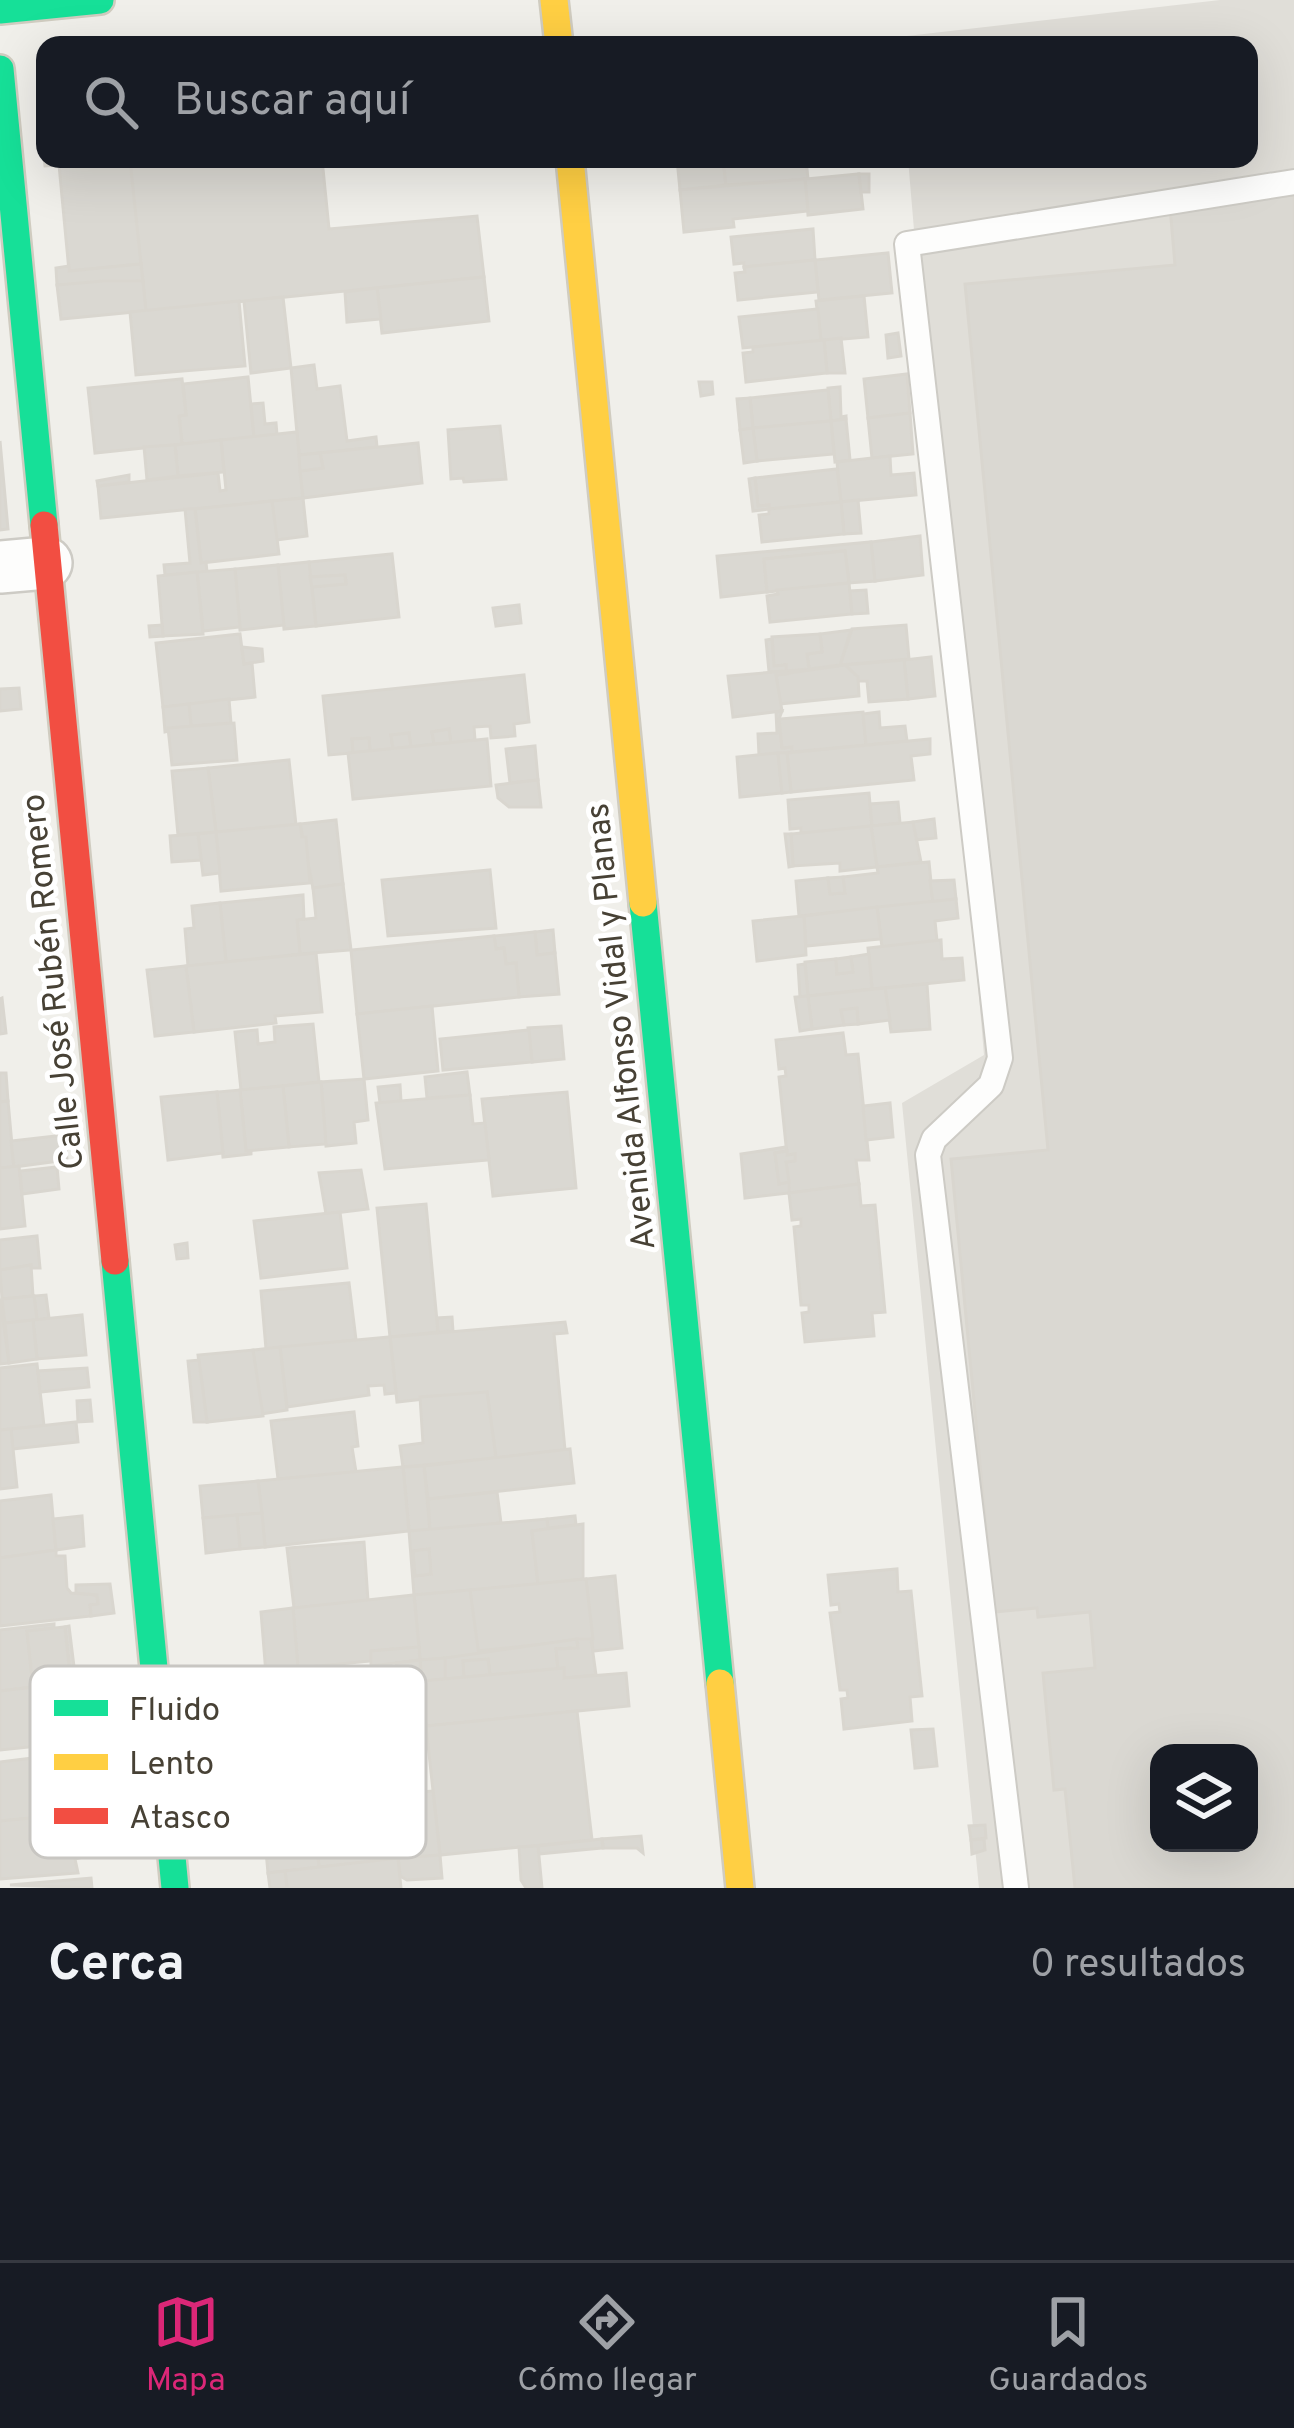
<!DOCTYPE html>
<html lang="es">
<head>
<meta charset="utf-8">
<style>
	:root { --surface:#171b24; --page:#242831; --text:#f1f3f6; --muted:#9ea1a6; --line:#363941; --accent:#db2777 }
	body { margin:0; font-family:Overpass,sans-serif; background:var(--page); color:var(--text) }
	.controls { position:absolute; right:36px; bottom:36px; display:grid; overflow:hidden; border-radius:24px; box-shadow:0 12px 48px #0002 }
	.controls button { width:108px; height:108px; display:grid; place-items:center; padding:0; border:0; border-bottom:3px solid var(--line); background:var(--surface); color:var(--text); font:60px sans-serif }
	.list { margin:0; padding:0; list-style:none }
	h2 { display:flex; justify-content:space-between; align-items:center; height:156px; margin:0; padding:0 48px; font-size:51px }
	h2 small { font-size:39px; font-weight:400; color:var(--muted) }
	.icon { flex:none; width:66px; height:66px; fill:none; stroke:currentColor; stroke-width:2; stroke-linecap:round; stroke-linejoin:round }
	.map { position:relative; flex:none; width:1294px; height:1888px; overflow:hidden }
	.search { position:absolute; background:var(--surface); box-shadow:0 12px 48px #0002; left:36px; right:36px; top:36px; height:132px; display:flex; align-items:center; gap:30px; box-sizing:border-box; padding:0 42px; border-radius:24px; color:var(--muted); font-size:45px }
	.sheet { height:372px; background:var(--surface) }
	nav { display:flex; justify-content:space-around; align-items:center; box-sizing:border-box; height:168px; border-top:3px solid var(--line); background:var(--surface); font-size:33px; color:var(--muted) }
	nav a { display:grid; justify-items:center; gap:6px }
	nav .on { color:var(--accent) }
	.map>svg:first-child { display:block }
</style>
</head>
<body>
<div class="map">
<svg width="1294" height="1888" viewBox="0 0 1294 1888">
	<rect width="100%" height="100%" fill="#f0efea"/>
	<path fill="#e0ded8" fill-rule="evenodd" d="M1220,0H1294V1888H979L902,1103L984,1055L908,159H1249V45H898V37ZM1159,1753H1249V1843H1159Z"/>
	<g fill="#dad8d2" stroke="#d9d6cf" stroke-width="3" fill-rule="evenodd">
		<polygon points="40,113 45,113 45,159 93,159 93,163 45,166"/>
		<polygon points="322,159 329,229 477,216 484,277 146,311 129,159"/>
		<polygon points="677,159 723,159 726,185 680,190"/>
		<polygon points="723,159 806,159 808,179 726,185"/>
		<polygon points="130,160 141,264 69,271 59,165"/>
		<polygon points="859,174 863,209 808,215 805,179"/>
		<polygon points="859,174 869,174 869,192 861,192"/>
		<polygon points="805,179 808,211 733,219 734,227 684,232 680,190"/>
		<path d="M1294,195V1888H1075L1065,1789L1054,1790L1043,1673L1095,1668L1090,1612L1038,1617L1037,1608L994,1612L951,1159L1048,1150L965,284L1175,265L1170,207ZM1159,1753H1249V1843H1159Z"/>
		<polygon points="813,229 815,260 744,267 744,263 734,264 731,237"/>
		<polygon points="888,253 892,293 819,300 815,260"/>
		<polygon points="815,260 818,292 738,300 735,273 745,272 744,267"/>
		<polygon points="141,264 143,281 57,285 56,268 69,266 69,271"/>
		<polygon points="484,277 489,321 382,333 377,288"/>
		<polygon points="103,281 143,281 146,311 61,319 57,285"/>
		<polygon points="377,288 381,319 347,322 345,292"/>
		<polygon points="864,296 868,337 821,341 816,301"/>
		<polygon points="283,297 291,368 251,373 244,301"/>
		<polygon points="239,301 245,366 136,375 130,312"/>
		<polygon points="818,309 821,341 743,348 739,317"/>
		<polygon points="898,333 901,356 888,358 886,335"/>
		<polygon points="841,338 845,373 827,373 824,340"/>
		<polygon points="824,340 827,373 746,382 743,353 753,352 753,347"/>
		<polygon points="314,365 317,389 340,386 347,441 376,437 377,447 299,455 291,368"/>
		<polygon points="907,374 910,413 868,418 864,379"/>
		<polygon points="248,377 254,437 182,444 179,416 186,415 183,384"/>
		<polygon points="182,379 186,415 179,416 182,444 95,453 88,388"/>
		<polygon points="699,382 712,382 713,394 701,396"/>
		<polygon points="840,387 841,417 846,416 846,419 831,421 828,388"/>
		<polygon points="828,390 831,421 753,428 750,398"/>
		<polygon points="750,398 753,428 740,430 737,399"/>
		<polygon points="263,403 265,424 276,423 277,435 254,437 251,404"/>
		<polygon points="910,413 913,454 872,458 868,418"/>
		<polygon points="846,419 850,460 835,462 831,421"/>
		<polygon points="831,421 834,454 757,461 753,428"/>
		<polygon points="500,426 506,479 464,482 463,478 451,479 448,430"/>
		<polygon points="753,428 757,461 744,463 740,430"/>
		<polygon points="297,432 303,498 101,518 98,486 218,473 220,491 226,490 221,440"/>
		<polygon points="221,440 224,472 178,476 175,445"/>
		<polygon points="0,441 8,529 0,530"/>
		<polygon points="418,443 422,483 303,498 300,471 323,468 320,453"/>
		<polygon points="175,445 178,476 147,480 144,447"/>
		<polygon points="320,453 323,468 300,471 299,455"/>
		<polygon points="890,456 891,475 914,473 916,495 841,502 837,462"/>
		<polygon points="837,469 841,502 769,509 769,505 758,506 755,478"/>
		<polygon points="129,475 129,482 98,486 97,481"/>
		<polygon points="755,478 758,506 769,505 769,509 753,511 749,479"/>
		<polygon points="303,498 307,536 276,540 272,501"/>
		<polygon points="858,500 861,533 844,534 841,502"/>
		<polygon points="272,501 279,554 201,563 195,509"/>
		<polygon points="841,502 844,534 762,542 759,515 769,514 769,509"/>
		<polygon points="185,509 195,509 201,563 206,562 207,572 165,575 164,565 190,563"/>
		<polygon points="920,536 923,575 875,581 871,542"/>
		<polygon points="871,542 875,581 849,583 845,551 764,559 767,592 721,597 717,556"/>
		<polygon points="845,551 849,583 767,592 764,559"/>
		<polygon points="392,554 399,617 316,626 312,587 346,584 345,575 310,577 309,562"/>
		<polygon points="309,562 316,626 284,629 278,565"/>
		<polygon points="278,565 284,625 240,630 235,569"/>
		<polygon points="235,569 240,627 203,631 197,572"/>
		<polygon points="197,572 203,634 163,636 158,576"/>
		<polygon points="345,575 346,584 312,587 310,577"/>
		<polygon points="849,583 852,614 770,622 767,596 778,594 777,590"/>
		<polygon points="866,590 868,613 852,614 850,591"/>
		<polygon points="519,605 521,623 496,626 493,608"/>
		<polygon points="162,625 163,636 150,637 149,626"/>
		<polygon points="906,625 909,659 840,665 852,629"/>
		<polygon points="851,630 840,665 809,669 807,654 822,652 820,634"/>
		<polygon points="240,634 244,664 252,663 255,697 163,707 156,643"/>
		<polygon points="820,634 822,652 807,654 809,669 786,671 786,665 774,666 772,637"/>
		<polygon points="772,639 774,666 786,665 786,671 769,672 766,640"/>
		<polygon points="242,647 262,649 263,661 244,664"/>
		<polygon points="931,657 935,696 908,699 904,660"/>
		<polygon points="904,660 908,699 869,702 867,681 858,681 845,665"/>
		<polygon points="845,665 858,677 859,696 779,704 776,675"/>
		<polygon points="786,671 787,674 776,675 782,711 733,717 728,676"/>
		<polygon points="524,675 529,722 514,724 515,736 491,738 490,726 474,727 475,740 451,743 449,729 432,732 434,744 411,747 409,733 391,735 393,749 370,751 369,738 352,739 353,753 329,755 323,696"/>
		<polygon points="19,688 21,709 0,711 0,689"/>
		<polygon points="229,699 231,723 191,726 189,704"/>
		<polygon points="189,704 191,726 165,732 163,707"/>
		<polygon points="782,711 779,719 782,748 792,747 792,752 759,755 758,734 777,733 776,712"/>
		<polygon points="863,712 866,745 792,752 792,747 782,748 779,719"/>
		<polygon points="879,712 880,728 905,726 907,741 866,745 863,714"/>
		<polygon points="234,723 237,760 172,765 168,728"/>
		<polygon points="449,729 451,743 434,744 432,732"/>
		<polygon points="409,733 411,747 393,749 391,735"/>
		<polygon points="369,738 370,751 353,753 352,739"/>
		<polygon points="487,739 491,786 353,799 348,753"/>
		<polygon points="930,739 930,754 911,756 914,780 791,792 787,753"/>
		<polygon points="535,746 538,780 510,783 506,749"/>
		<polygon points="778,753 782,793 740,797 737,757"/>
		<polygon points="778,753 787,753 791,792 782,793"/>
		<polygon points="289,760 296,825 216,832 208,768"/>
		<polygon points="208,768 216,832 178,835 172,771"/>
		<polygon points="538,780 541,807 509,807 498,798 496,785"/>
		<polygon points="869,793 872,826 801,834 801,828 790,829 788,800"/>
		<polygon points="898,802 900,823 872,826 870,804"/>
		<polygon points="934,819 936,838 914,840 913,822"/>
		<polygon points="336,820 343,884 313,888 300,824"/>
		<polygon points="913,822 921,862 877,867 871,826"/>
		<polygon points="300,824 302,837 306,837 310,883 221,891 216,832"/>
		<polygon points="871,826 877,867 840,871 840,863 793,866 791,834"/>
		<polygon points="216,832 220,873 203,875 198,834"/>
		<polygon points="198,834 201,860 172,862 170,836"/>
		<polygon points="785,834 791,834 793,866 789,867"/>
		<polygon points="929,862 933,902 799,916 796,881 828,878 830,894 845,893 843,877 878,873 877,867"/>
		<polygon points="490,870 496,928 388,936 382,880"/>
		<polygon points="843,877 845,893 830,894 828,878"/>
		<polygon points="954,880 956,899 933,902 930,881"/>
		<polygon points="343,884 351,950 300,954 297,920 316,918 313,888"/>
		<polygon points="303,895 304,919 297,920 300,954 226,962 220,903"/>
		<polygon points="956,899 958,918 935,921 937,941 882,947 877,907"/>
		<polygon points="220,903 226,962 188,966 185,929 194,928 192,906"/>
		<polygon points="877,907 881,939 806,946 804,916"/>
		<polygon points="804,916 806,955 757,961 753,921"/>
		<polygon points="553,930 555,953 537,955 535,932"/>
		<polygon points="535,932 537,955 555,953 559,994 519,997 516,963 506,964 504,948 496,949 494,936"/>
		<polygon points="494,936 496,949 504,948 506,964 516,963 519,997 357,1014 351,950"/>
		<polygon points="941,940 942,959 962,958 964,980 872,989 868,948"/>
		<polygon points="316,953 322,1012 275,1016 276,1023 194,1032 186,966"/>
		<polygon points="869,954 872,989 808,996 805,962 836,959 837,974 853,972 851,957"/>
		<polygon points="851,957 853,972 837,974 836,959"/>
		<polygon points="805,964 808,996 800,997 798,965"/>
		<polygon points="186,966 194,1032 155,1036 147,970"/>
		<polygon points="927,984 930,1029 891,1032 885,988"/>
		<polygon points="885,988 890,1020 858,1024 857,1008 841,1010 844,1025 812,1029 808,996"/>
		<polygon points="808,996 812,1029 800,1031 795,997"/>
		<polygon points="2,998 6,1033 0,1034 0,999"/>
		<polygon points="432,1006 438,1071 364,1079 357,1014"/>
		<polygon points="857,1008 858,1024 844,1025 841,1010"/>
		<polygon points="313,1024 319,1082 241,1090 235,1032 257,1030 258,1044 275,1042 274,1027"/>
		<polygon points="561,1026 564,1059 532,1062 528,1028"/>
		<polygon points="529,1030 532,1062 443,1070 440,1039"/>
		<polygon points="843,1033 846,1055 858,1054 869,1160 856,1160 859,1184 789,1193 786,1162 795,1161 795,1154 787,1155 779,1077 786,1076 785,1068 779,1069 776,1040"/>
		<polygon points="467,1072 470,1095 427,1098 425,1077"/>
		<polygon points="0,1073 6,1073 8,1101 0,1102"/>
		<polygon points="364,1079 368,1120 354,1122 356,1143 326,1146 321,1082"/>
		<polygon points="321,1082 326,1144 289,1147 283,1086"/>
		<polygon points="400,1085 401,1101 380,1103 378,1087"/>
		<polygon points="283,1086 289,1147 246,1151 240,1090"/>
		<polygon points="240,1090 246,1151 251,1151 251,1154 223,1157 217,1092"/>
		<polygon points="217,1092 223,1153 168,1160 161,1097"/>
		<polygon points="567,1092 576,1188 493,1196 482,1099"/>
		<polygon points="470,1095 473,1124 485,1123 489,1160 385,1169 376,1103"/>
		<polygon points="8,1101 14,1167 0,1168 0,1102"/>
		<polygon points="890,1103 893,1137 866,1140 863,1106"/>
		<polygon points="65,1135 67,1160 14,1167 11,1141"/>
		<polygon points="786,1147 787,1151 775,1153 779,1184 789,1182 789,1193 745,1198 741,1154"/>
		<polygon points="787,1151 787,1155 795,1154 795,1161 786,1162 789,1182 779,1184 775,1153"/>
		<polygon points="19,1166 25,1226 0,1229 0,1168"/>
		<polygon points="57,1167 59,1189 22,1194 20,1171"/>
		<polygon points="361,1170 368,1209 326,1214 319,1173"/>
		<polygon points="859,1184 861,1206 875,1205 885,1312 872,1313 874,1336 805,1342 802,1313 809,1312 809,1305 801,1305 794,1227 801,1226 801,1219 792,1220 789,1193"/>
		<polygon points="426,1204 438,1332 390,1337 377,1208"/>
		<polygon points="340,1212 347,1268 261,1278 254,1221"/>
		<polygon points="37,1236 40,1268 31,1268 31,1265 0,1270 0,1240"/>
		<polygon points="187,1243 188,1258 177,1259 175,1245"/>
		<polygon points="31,1265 33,1296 2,1299 0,1270"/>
		<polygon points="349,1283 356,1340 266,1349 261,1291"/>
		<polygon points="46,1295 49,1318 37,1320 34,1296"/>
		<polygon points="34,1296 37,1320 5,1323 2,1299"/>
		<polygon points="0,1299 9,1363 0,1364"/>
		<polygon points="82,1315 86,1355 37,1359 33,1320"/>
		<polygon points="452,1317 453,1331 438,1332 437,1318"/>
		<polygon points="33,1320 37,1359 9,1363 5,1323"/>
		<polygon points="565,1322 567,1333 554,1334 565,1450 496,1458 487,1392 397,1402 390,1337"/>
		<polygon points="390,1337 396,1393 385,1394 384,1385 368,1386 369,1395 287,1407 280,1347"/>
		<polygon points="280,1347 287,1410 261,1414 253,1350"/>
		<polygon points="253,1350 263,1416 207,1422 198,1355"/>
		<polygon points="199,1360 207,1422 194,1422 188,1361"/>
		<polygon points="37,1364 44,1426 0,1430 0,1368"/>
		<polygon points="87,1368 89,1387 40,1392 38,1371"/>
		<polygon points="487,1392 496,1458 403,1467 400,1446 423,1443 420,1397"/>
		<polygon points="90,1400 92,1421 78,1422 77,1401"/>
		<polygon points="354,1412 358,1446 352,1447 356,1472 278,1479 271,1421"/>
		<polygon points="76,1422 78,1442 12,1449 11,1429"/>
		<polygon points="11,1429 17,1487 0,1489 0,1430"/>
		<polygon points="570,1449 574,1483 428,1499 424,1466"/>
		<polygon points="424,1466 430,1530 409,1531 403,1467"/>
		<polygon points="403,1467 409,1531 265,1547 258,1481"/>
		<polygon points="258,1481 262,1513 203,1518 200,1486"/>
		<polygon points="497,1492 501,1523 430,1530 428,1499"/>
		<polygon points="51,1495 56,1550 0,1558 0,1501"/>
		<polygon points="262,1513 265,1547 240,1549 237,1515"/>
		<polygon points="237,1515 240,1549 206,1553 203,1518"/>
		<polygon points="82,1516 84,1546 56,1550 53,1519"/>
		<polygon points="575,1516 576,1525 548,1528 547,1519"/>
		<path d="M547,1519L548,1529L532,1531L538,1584L414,1595L409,1531ZM429,1549L431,1574L415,1576L413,1551Z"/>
		<polygon points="583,1524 583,1579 538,1584 532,1531"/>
		<polygon points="364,1542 368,1601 294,1608 287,1548"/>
		<polygon points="429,1549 431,1574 415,1576 413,1551"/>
		<polygon points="56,1550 56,1556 65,1556 67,1588 71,1593 97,1595 98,1604 90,1605 91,1616 0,1626 0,1558"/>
		<polygon points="897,1569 898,1592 911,1591 922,1696 910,1697 912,1721 844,1729 841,1699 848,1698 847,1690 840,1690 830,1613 840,1612 839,1604 831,1605 828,1575"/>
		<polygon points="615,1576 622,1648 593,1651 586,1579"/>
		<polygon points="586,1579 593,1639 477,1651 470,1590"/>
		<polygon points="110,1584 114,1613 91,1616 90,1605 98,1604 97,1595 76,1593 76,1585"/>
		<polygon points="470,1590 479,1656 420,1660 414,1595"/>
		<polygon points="414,1595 419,1647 371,1651 371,1661 298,1668 293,1608"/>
		<polygon points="293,1608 298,1668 302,1670 266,1674 261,1612"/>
		<polygon points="54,1624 54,1628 27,1631 33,1687 0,1691 0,1630"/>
		<polygon points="69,1626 76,1683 71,1684 65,1627"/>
		<polygon points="65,1627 71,1684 33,1687 27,1631"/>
		<polygon points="577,1639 578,1648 556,1649 558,1669 490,1675 488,1659 463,1661 464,1677 445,1679 445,1658"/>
		<polygon points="577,1639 591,1639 596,1675 564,1678 564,1668 558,1669 556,1649 578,1648"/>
		<polygon points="419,1647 420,1660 371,1666 371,1651"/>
		<polygon points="445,1658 445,1679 422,1681 420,1660"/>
		<polygon points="488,1659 490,1675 464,1677 463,1661"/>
		<polygon points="420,1660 422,1684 399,1684 396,1663"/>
		<polygon points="564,1668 564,1678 626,1673 629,1706 426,1726 422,1681"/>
		<polygon points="35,1687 39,1746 0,1750 0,1691"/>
		<polygon points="577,1711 592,1840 440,1855 426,1726"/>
		<polygon points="933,1729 937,1766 915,1768 911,1730"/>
		<polygon points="41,1757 44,1774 49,1774 53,1816 0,1821 0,1762"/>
		<polygon points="433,1791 440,1855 319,1867 316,1837 287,1838 284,1810 393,1800 395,1820 409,1819 406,1793"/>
		<polygon points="287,1804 287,1838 316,1837 319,1867 268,1873 262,1807"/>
		<polygon points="72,1814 74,1842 81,1842 85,1849 83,1857 75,1859 78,1873 0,1879 0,1821"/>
		<polygon points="985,1825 986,1838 971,1840 969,1826"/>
		<polygon points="641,1836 643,1853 637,1848 603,1848 602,1839"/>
		<polygon points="602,1839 603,1848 538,1854 538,1846"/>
		<polygon points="984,1839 985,1850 972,1854 971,1840"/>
		<polygon points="538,1846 542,1888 526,1888 521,1880 519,1847"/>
		<polygon points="440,1855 442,1878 407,1880 400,1876 398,1858"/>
		<polygon points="398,1858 401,1888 287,1888 285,1871"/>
		<polygon points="285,1871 287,1888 270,1888 268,1873"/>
		<polygon points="91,1878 92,1888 10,1885"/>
	</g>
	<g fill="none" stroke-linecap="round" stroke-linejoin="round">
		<defs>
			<polyline id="lane" points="1016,1888 928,1155 934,1139 991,1085 1000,1058 907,244 1294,182"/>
			<polyline id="street" points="0,567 46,563"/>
			<g id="fast">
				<polyline points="0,10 100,0"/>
				<polyline points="0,69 44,525"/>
				<polyline points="643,903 720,1683"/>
				<polyline points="115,1261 175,1888"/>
			</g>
			<g id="slow">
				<polyline points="554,0 559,45"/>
				<polyline points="570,159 643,903"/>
				<polyline points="720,1683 740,1888"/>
			</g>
			<polyline id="jam" points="44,525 115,1261"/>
		</defs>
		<use href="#lane" stroke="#cdcbc5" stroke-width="28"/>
		<use href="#street" stroke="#cdcbc5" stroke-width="56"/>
		<use href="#fast" stroke="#d0ccc0" stroke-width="32"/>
		<use href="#slow" stroke="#d0ccc0" stroke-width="32"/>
		<use href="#jam" stroke="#d0ccc0" stroke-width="32"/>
		<use href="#lane" stroke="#fdfdfc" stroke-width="24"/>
		<use href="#street" stroke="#fdfdfc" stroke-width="51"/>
		<use href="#fast" stroke="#16e098" stroke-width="27"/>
		<use href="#slow" stroke="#ffcf43" stroke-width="27"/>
		<use href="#jam" stroke="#f24e42" stroke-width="27"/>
	</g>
	<g text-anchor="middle" stroke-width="10" stroke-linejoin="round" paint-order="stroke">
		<g font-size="33" fill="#474135" stroke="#fff">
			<text transform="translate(51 982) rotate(-96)" y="12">Calle José Rubén Romero</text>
			<text transform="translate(619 1027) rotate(-96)" y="12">Avenida Alfonso Vidal y Planas</text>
		</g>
	</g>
	<rect x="30" y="1666" width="396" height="192" rx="18" fill="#fff" stroke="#c8c6c2" stroke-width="3"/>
	<rect x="54" y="1700" width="54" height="16" fill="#16e098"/>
	<rect x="54" y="1754" width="54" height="16" fill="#ffcf43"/>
	<rect x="54" y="1808" width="54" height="16" fill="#f24e42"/>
	<g font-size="33" fill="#474135">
		<text x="129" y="1720">Fluido</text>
		<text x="129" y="1774">Lento</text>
		<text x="129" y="1828">Atasco</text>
	</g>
</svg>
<div class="controls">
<button><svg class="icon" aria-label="layers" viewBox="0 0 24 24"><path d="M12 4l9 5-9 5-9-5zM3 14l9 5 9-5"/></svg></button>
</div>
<div class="search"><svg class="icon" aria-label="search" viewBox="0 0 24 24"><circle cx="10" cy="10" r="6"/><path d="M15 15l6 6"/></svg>Buscar aquí</div>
</div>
<section class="sheet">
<h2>Cerca<small>0 resultados</small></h2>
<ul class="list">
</ul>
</section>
<nav>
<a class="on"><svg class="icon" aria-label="map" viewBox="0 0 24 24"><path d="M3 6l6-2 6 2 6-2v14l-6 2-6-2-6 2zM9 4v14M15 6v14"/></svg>Mapa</a>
<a><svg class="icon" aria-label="directions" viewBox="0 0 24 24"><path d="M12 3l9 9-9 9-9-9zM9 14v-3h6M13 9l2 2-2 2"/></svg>Cómo llegar</a>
<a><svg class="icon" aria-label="saved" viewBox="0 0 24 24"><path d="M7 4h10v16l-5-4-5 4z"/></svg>Guardados</a>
</nav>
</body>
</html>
